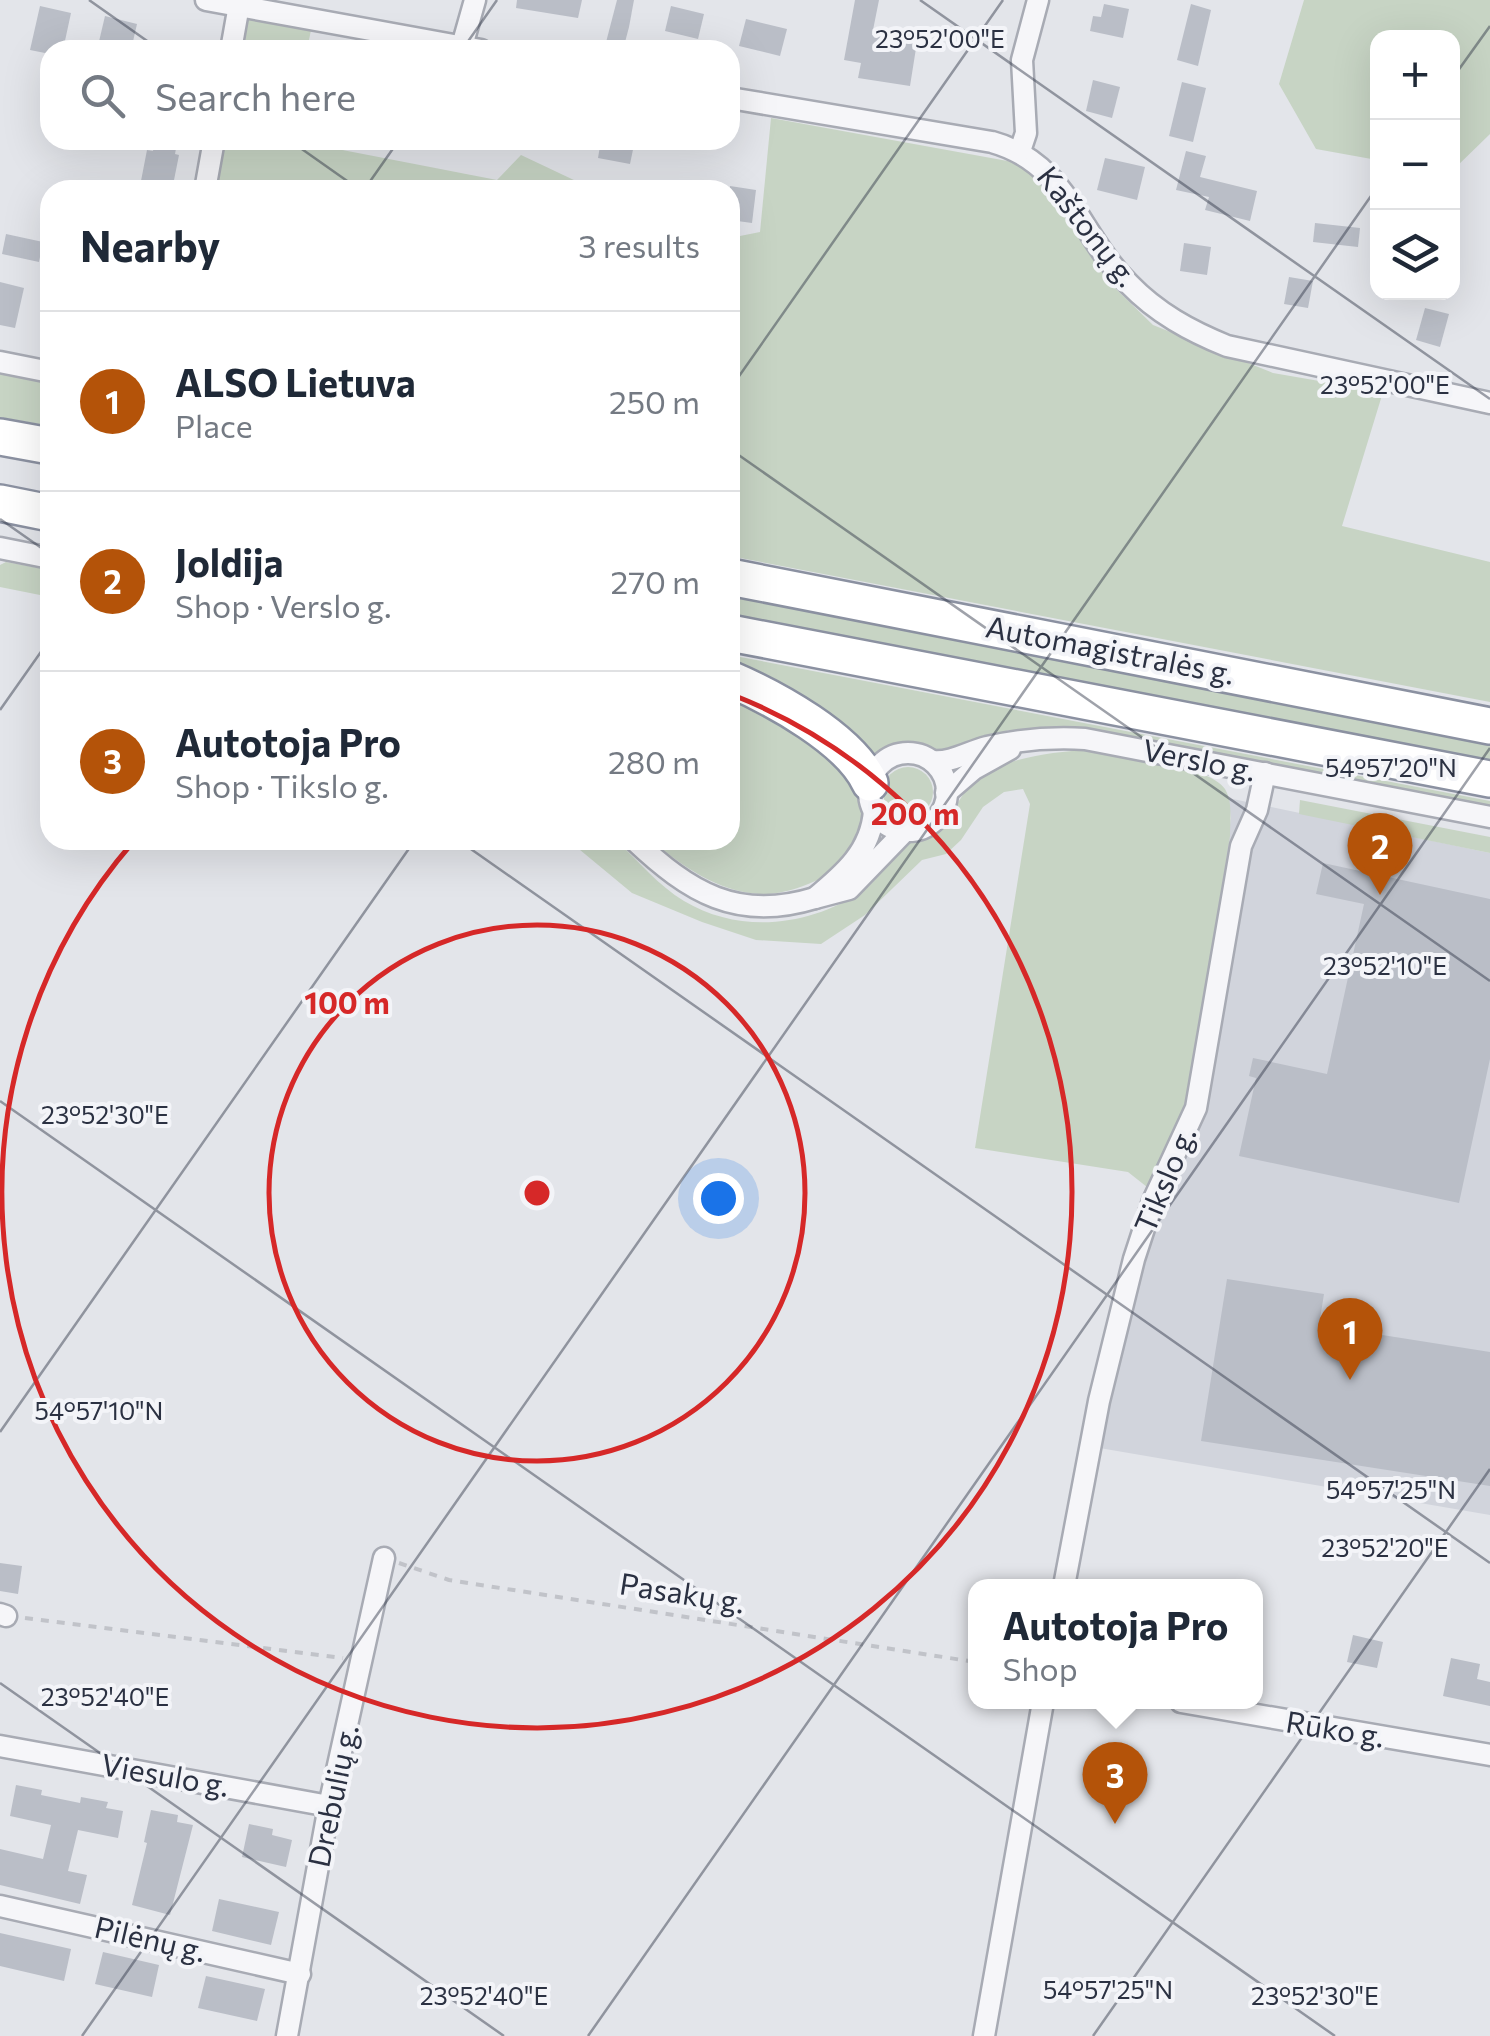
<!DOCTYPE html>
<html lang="en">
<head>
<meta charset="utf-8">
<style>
	:root { --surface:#fff; --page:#f2f2f3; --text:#1f2937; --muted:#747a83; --line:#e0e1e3; --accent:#b45309 }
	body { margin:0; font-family:Commissioner,sans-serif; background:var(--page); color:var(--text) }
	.controls { position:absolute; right:30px; top:30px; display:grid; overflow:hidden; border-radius:20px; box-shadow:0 10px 40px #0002 }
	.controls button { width:90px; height:90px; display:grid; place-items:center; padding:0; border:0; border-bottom:2px solid var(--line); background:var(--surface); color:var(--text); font:50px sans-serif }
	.you { position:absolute; left:718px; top:1198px; width:35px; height:35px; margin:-25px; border:8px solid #fff; border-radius:50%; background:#1a73e8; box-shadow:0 0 0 15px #1a73e833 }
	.badge { display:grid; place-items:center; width:65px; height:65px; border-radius:50%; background:var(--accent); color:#fff; font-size:32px; font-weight:700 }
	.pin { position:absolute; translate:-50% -82px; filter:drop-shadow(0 2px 5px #0008) }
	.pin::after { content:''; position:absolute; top:52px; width:35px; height:30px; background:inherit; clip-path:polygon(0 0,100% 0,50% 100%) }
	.popup { position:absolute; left:968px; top:1579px; width:295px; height:130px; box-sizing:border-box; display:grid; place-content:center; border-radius:20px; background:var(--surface); filter:drop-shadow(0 2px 8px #0005); font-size:32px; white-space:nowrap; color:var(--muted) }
	.popup b { font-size:38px; color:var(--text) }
	.popup::after { content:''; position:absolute; left:50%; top:100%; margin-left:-20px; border:20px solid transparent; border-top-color:var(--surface) }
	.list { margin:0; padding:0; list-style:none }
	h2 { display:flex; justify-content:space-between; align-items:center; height:130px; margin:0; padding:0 40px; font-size:42px }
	h2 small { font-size:32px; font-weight:400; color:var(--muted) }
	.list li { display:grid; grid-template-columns:65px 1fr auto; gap:30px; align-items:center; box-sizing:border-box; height:180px; padding:0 40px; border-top:2px solid var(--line) }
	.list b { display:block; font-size:38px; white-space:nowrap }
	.list p { margin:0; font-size:32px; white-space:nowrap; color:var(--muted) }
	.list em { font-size:32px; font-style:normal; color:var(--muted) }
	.icon { flex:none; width:55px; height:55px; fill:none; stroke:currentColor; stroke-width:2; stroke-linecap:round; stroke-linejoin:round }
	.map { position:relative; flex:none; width:1490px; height:2036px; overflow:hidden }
	.search { position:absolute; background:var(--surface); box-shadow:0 10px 40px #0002; left:40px; top:40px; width:700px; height:110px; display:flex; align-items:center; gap:25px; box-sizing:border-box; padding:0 35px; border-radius:30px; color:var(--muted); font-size:38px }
	.panel { position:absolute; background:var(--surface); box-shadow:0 10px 40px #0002; left:40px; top:180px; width:700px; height:670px; border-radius:30px }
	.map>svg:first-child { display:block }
</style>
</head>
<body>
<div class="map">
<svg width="1490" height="2036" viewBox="0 0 1490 2036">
	<rect width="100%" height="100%" fill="#e3e5ea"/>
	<polygon fill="#d1d4dc" points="1228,798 1490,853 1490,1515 1082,1445 1109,1321 1147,1187 1185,1113 1231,818"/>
	<g fill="#c7d4c4">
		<polygon points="1304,0 1490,0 1490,134 1453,170 1452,38 1378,38 1377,160 1316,149 1279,84"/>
		<polygon points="245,19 311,30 307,50 240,50"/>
		<polygon points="771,118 1013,162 1039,180 1112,285 1153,325 1273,373 1383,392 1342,526 1490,562 1490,702 730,556 730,234 740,236 760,232"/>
		<polygon points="222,140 291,140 497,180 521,155 595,190 213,190"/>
		<polygon points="0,369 50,380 50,426 0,417"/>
		<polygon points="6,562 50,570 50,597 0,587 0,565"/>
		<polygon points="730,589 1490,737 1490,768 730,618"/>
		<polygon points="730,655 1490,801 1490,807 1154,741 1069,729 1009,730 953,751 904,745 889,747 871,760 730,670"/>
		<path d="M730,686C758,704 786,722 814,739C824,745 839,752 846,760C863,783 875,820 859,847C843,874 790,896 759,894C717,891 682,866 651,840H730Z"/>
		<path d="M1091,749C1121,756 1209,765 1225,789C1233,802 1230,822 1230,836L1185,1113L1147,1187L1128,1172L975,1148L1030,804L1023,789L1004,792L983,807L961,840L946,854L922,860L865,915L821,944L756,940L702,922L632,893L568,840H616C638,861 659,886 684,901C741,935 811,926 864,890C881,878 888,857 905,845C917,836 932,836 944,823C958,808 962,788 981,776C1015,755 1053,753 1091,749Z"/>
		<circle cx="908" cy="792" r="25"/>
		<polygon points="1300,800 1490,837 1490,853 1299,814"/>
	</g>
	<g fill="#babec7">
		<polygon points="517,0 582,0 578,18 516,8"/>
		<polygon points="617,0 634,0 629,27 623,50 604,50"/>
		<polygon points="855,0 879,0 872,35 917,42 910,86 858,78 861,63 844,60"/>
		<polygon points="1104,4 1129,9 1123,38 1090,31 1093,16 1101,17"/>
		<polygon points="1191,4 1211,10 1198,66 1177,60"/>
		<polygon points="40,6 71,13 63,50 50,50 50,54 30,50"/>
		<polygon points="671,6 704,14 698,39 665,31"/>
		<polygon points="105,16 137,24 131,50 97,50"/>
		<polygon points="746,19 787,29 780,56 739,46"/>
		<polygon points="1093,80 1120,87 1112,118 1086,111"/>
		<polygon points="1182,82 1206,88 1193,142 1169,136"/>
		<polygon points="155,140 177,143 175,154 179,155 172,190 144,190 145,187 140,186 147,150 153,151"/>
		<polygon points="601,140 635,140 630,164 598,158"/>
		<polygon points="1186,151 1206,156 1200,177 1257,191 1250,221 1205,210 1209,197 1176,190"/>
		<polygon points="1105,158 1145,167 1137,200 1097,190"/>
		<polygon points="730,186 756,190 752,223 730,220"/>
		<polygon points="1315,223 1360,228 1358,247 1313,242"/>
		<polygon points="6,234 43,242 39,262 2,254"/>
		<polygon points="1184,243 1211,247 1207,275 1180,271"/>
		<polygon points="1289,277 1313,281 1308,308 1284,304"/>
		<polygon points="0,282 24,288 15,328 0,325"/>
		<polygon points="1425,308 1449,314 1440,347 1416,340"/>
		<polygon points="1323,863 1490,899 1490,1059 1459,1203 1239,1156 1256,1078 1249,1076 1253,1058 1327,1074 1364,904 1316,894"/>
		<polygon points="1227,1279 1324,1294 1319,1325 1490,1352 1490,1486 1201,1441"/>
		<polygon points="0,1563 22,1566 18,1594 0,1591"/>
		<polygon points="1353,1635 1383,1642 1377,1668 1347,1662"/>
		<polygon points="1451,1658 1480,1664 1477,1679 1490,1682 1490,1706 1443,1696"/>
		<polygon points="16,1785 42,1790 41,1795 80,1803 81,1797 108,1802 106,1808 123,1811 118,1838 78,1830 68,1871 87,1875 80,1904 0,1885 0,1849 43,1859 51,1825 10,1816"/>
		<polygon points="151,1810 178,1815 177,1822 193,1825 170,1915 132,1905 147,1843 144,1842"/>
		<polygon points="249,1824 273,1829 272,1835 292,1840 286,1867 242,1857"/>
		<polygon points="219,1899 279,1912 271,1945 212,1931"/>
		<polygon points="0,1933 71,1949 64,1981 0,1966"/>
		<polygon points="103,1952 159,1965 152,1997 95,1984"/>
		<polygon points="206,1976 265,1989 257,2021 198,2008"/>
	</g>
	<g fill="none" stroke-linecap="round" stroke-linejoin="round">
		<defs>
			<g id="minor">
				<polyline points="206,0 481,50"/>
				<polyline points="462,46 475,0"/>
				<polyline points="231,50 239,5"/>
				<path d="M730,98L992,142C1068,163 1078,234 1129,284C1157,313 1190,331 1227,346L1490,403"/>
				<polyline points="1020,151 1026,133 1022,60 1038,0"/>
				<polyline points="205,190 214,140"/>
				<polyline points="0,362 50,372"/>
				<polyline points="0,548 50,558"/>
				<circle cx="908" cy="792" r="39"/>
				<path d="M932,761C951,763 968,752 987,747C1018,740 1053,737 1085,739L1490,817"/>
				<polyline points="946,793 974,769 1010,749"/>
				<path d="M874,811C871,851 844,874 815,898L849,889L906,830"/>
				<path d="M634,840C689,892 737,922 815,898"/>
				<polyline points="1064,1586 1099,1401 1134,1259 1153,1201 1196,1108 1241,846 1257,810 1265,773"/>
				<polyline points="0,1614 6,1616"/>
				<polyline points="1181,1702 1490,1755"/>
				<polyline points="0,1746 329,1806"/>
				<polyline points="0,1906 300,1974"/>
				<polyline points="287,2036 329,1806 384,1558"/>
				<polyline points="984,2036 1043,1702"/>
			</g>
			<g id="motorway">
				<polyline points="0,437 50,446"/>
				<polyline points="0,503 50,513"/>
				<polyline points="730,577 1490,726"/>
				<polyline points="730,633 1490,779"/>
				<path d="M730,679C774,698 850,739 870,783"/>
			</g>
		</defs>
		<use href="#minor" stroke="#a8abb4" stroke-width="25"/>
		<use href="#motorway" stroke="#8b91a1" stroke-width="40"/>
		<g stroke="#c1c3c9" stroke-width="4" stroke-dasharray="8 8" stroke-linecap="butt">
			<polyline points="399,1563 449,1580 975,1662"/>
			<polyline points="25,1618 343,1658"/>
		</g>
		<use href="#minor" stroke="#f6f6f9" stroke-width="20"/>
		<use href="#motorway" stroke="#fff" stroke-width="35"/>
	</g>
	<path fill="none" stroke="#2b3142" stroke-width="2.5" stroke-opacity="0.45" d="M89,0L160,50M920,0L1490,399M462,50L497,0M1452,79L1490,26M289,140L360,190M364,190L399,140M730,389L1003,0M730,449L1490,981M0,519L50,554M0,710L50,639M458,840L1490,1563M0,1101L1335,2036M0,1432L415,840M0,1683L504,2036M82,2036L1378,186M588,2036L1490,748M1093,2036L1490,1469"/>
	<g fill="none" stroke="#d62828" stroke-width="5">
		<circle cx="537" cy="1193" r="268"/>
		<path d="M733 695A535 535 0 1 1 133 842"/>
	</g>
	<g text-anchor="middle" stroke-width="8" stroke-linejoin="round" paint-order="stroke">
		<g font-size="30" fill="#2b3142" stroke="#f3f4f8">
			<text transform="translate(1087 227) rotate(52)" y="10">Kaštonų g.</text>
			<text transform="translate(1110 651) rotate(11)" y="10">Automagistralės g.</text>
			<text transform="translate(1199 761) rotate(11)" y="10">Verslo g.</text>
			<text transform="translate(1166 1180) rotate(-67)" y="10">Tikslo g.</text>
			<text transform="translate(682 1594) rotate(9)" y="10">Pasakų g.</text>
			<text transform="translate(1335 1730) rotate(9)" y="10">Rūko g.</text>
			<text transform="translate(165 1776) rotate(10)" y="10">Viesulo g.</text>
			<text transform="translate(334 1796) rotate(-78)" y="10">Drebulių g.</text>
			<text transform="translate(150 1940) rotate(13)" y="10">Pilėnų g.</text>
		</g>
	</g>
	<g font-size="25" text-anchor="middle" fill="#2b3142" stroke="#f3f4f8" stroke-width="8" stroke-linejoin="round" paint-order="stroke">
		<text x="940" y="48">23°52'00"E</text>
		<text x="1385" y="394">23°52'00"E</text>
		<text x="1391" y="777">54°57'20"N</text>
		<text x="1385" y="975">23°52'10"E</text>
		<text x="105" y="1124">23°52'30"E</text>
		<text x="99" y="1420">54°57'10"N</text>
		<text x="1391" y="1499">54°57'25"N</text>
		<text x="1385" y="1557">23°52'20"E</text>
		<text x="105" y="1706">23°52'40"E</text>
		<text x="1108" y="1999">54°57'25"N</text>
		<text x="484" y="2005">23°52'40"E</text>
		<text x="1315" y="2005">23°52'30"E</text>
	</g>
	<circle cx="537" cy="1193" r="15" fill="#d62828" stroke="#f3f4f8" stroke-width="5"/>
	<g font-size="30" text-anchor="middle" font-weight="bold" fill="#d62828" stroke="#f3f4f8" stroke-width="8" stroke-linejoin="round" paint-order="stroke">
		<text x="915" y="825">200 m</text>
		<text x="347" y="1014">100 m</text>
	</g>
</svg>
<div class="controls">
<button>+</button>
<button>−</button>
<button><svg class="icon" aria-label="layers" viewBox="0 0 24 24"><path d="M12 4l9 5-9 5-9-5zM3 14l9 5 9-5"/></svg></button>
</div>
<div class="you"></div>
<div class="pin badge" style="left:1350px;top:1380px">1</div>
<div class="pin badge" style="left:1380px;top:895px">2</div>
<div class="pin badge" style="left:1115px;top:1824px">3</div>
<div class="popup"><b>Autotoja Pro</b>Shop</div>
<div class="search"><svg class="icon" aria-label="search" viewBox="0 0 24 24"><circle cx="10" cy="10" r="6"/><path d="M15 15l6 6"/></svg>Search here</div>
<section class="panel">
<h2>Nearby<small>3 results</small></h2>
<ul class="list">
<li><span class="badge">1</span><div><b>ALSO Lietuva</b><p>Place</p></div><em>250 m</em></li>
<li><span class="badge">2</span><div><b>Joldija</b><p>Shop · Verslo g.</p></div><em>270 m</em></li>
<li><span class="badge">3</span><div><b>Autotoja Pro</b><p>Shop · Tikslo g.</p></div><em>280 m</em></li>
</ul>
</section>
</div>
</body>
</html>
